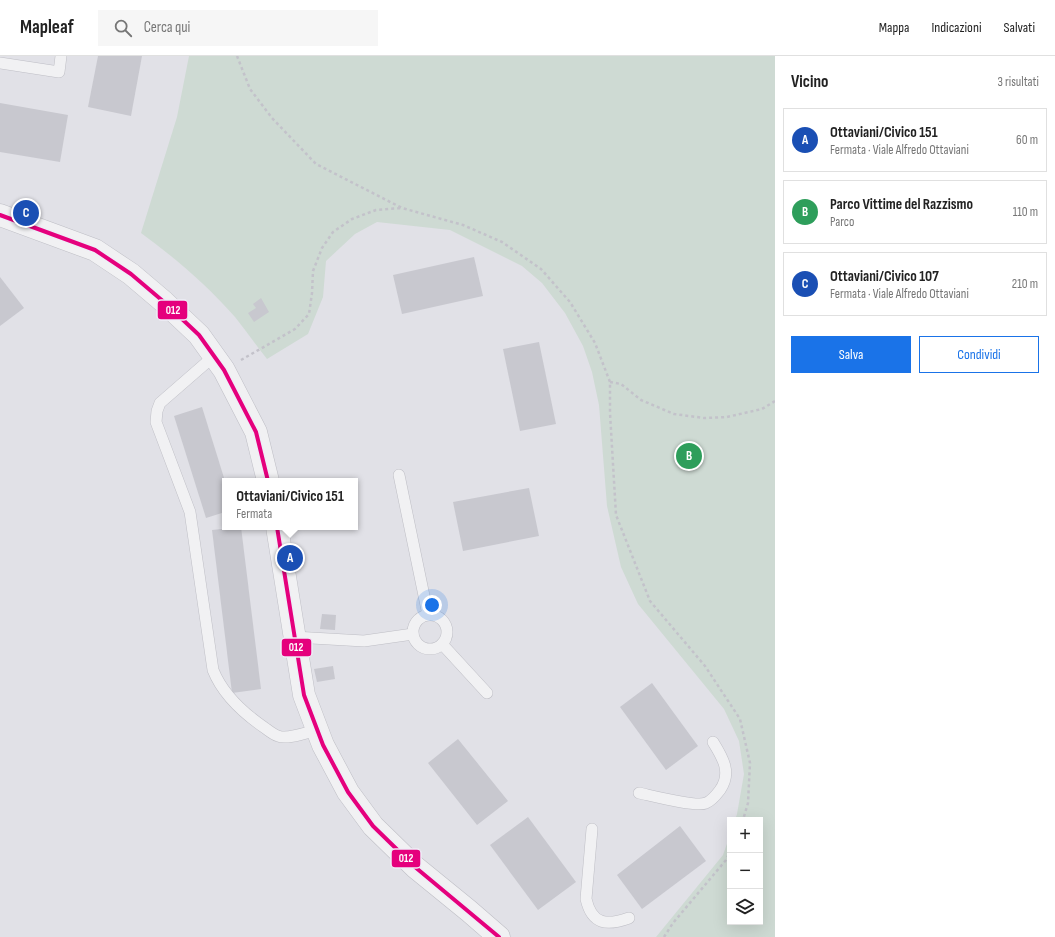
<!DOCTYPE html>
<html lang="it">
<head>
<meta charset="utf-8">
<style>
	:root { --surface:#fff; --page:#f6f6f6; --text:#222; --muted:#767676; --line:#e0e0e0; --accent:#1a73e8 }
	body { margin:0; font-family:"Sofia Sans Condensed",sans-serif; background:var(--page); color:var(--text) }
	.controls { position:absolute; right:12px; bottom:12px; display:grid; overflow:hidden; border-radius:0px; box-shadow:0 4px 16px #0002 }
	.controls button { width:36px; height:36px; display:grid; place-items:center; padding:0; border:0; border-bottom:1px solid var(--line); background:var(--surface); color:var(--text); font:20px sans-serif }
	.you { position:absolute; left:432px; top:549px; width:14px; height:14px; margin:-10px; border:3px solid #fff; border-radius:50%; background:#1a73e8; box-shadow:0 0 0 6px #1a73e833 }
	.badge { display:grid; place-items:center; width:26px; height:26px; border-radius:50%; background:var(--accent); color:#fff; font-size:13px; font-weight:700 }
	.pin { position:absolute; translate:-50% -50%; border:2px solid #fff; box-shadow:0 1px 4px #0006 }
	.popup { position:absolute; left:222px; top:422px; width:136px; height:52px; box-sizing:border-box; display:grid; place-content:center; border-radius:0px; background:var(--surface); filter:drop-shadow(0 1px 3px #0005); font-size:13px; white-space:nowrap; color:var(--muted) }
	.popup b { font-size:15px; color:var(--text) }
	.popup::after { content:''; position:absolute; left:50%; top:100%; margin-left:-8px; border:8px solid transparent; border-top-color:var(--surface) }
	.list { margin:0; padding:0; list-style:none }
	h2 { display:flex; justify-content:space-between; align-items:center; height:52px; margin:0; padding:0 16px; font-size:17px }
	h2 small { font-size:13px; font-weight:400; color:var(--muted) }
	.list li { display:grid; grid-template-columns:26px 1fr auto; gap:12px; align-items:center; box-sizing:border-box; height:64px; margin:0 8px 8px; padding:0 8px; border:1px solid var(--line); border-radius:0px }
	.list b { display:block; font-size:15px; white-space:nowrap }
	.list p { margin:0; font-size:13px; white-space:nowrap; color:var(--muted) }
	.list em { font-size:13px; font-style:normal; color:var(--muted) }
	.actions { display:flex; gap:8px; padding:12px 16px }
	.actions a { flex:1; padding:9px 0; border:1px solid var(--accent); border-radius:0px; text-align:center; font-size:14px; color:var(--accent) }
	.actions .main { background:var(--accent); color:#fff }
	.icon { flex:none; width:22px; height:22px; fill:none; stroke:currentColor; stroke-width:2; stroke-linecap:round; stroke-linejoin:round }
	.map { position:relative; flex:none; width:775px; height:881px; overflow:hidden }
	header { display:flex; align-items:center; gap:24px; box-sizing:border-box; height:56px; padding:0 20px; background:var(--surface); border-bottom:1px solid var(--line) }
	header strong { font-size:19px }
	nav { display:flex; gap:22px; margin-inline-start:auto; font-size:14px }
	.search { width:280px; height:36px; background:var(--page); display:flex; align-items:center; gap:10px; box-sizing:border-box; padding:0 14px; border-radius:0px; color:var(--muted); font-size:15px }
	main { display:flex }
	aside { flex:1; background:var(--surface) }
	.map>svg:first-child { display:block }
</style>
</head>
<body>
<header>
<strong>Mapleaf</strong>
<div class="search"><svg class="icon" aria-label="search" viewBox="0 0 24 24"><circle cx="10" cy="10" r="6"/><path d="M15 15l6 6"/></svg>Cerca qui</div>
<nav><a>Mappa</a><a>Indicazioni</a><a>Salvati</a></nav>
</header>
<main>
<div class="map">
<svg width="775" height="881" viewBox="0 0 775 881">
	<rect width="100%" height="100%" fill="#e1e1e7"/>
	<path fill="#cedad3" d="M189,0H775V881H656L723,799L730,779V866H760V764H735L737,758L744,718L739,685L724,653L638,548L621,511L607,450L599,349L592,316L583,290L565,257L542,227L522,210L450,174L377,166L355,178L326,205L323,241L308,278L267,303C256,289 246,275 235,261C208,230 174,201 141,177L177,61Z"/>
	<g fill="#c8c8cf">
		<polygon points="98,0 142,0 131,60 88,51"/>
		<polygon points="0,47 68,59 60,106 0,96"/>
		<polygon points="474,201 483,240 402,258 393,219"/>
		<polygon points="0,221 24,252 0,270"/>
		<polygon points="261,242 269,256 254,266 248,257 256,252 253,248"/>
		<polygon points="539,286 556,368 520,375 503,293"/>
		<polygon points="202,351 225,425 225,456 206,462 174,360"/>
		<polygon points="529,432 539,480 463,495 453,446"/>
		<polygon points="241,471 261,633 232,637 212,474"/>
		<polygon points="322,558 336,559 335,574 320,573"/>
		<polygon points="333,610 335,623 317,626 314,613"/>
		<polygon points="652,627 698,690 666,714 620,651"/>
		<polygon points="458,683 508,745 477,769 428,707"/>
		<polygon points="528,761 576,826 538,854 490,789"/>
		<polygon points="680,770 706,805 642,853 617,819"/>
	</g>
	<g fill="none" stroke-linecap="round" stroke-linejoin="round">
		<defs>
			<g id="lane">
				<polyline points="0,7 59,16 61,0"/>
				<path d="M214,300L160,347L157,355L156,366L190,456L213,614C223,639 243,657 265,672C269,675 274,679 278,680C287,684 308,676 317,674"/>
				<polyline points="399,419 428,559"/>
				<circle cx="430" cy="576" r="17"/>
				<polyline points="294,581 364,585 413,578"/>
				<polyline points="442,588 487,637"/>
				<path d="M639,737C653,740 695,751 706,747C711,745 717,738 720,734C732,717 723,702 713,686"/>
				<path d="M592,773L586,843C592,869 607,870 629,862"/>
			</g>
			<g id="street">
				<polyline points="0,159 95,194 131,218 164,246 199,279 224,314 256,376 268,425"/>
				<polyline points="277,471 304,639 323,689 348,736 373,770 415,811 469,855 499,881"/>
			</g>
		</defs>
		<use href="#lane" stroke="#bebec5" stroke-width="12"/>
		<use href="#street" stroke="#bebec5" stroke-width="23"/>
		<g stroke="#c3c2ca" stroke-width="2.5" stroke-dasharray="3 3" stroke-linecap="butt">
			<polyline points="237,0 250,33 272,62 316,108 402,152 463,169 502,186 541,213 570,246 595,287 610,326 610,357 616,459 650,545 705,610 740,663 750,707 748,747 743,764"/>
			<polyline points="241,304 295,273 309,258 312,237 313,215 322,192 333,176 352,163 376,154 402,152"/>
			<polyline points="610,326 621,328 641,344 674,358 704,362 727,361 762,353 775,345"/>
			<polyline points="664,881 673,867 726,804 730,796"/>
		</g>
		<use href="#lane" stroke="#f1f1f3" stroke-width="11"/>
		<use href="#street" stroke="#f1f1f3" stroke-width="22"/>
		<defs>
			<g id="bus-1">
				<polyline points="0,159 95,194 131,218 164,246 199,279 224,314 256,376 268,425"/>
				<polyline points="277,471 304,639 323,689 348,736 373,770 415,811 499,881"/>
			</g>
		</defs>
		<use href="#bus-1" stroke="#eeeef7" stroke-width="7"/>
		<use href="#bus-1" stroke="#e5007d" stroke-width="4"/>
	</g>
	<g stroke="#eeeef7" stroke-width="1.5">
		<rect x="157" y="244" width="31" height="20" rx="4" fill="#e5007d"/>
		<rect x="281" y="582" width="31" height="19" rx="4" fill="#e5007d"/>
		<rect x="391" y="793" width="30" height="19" rx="4" fill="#e5007d"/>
	</g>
	<g font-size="11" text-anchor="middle" font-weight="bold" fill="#fff">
		<text x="173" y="258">012</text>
		<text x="296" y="595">012</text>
		<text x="406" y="806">012</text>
	</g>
</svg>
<div class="controls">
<button>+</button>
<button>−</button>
<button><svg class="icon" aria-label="layers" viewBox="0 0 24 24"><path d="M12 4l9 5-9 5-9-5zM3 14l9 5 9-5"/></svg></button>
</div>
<div class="you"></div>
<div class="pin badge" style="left:290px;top:502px;background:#1a4fb4">A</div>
<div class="popup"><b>Ottaviani/Civico 151</b>Fermata</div>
<div class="pin badge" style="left:689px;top:400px;background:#2e9e5b">B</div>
<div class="pin badge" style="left:26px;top:157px;background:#1a4fb4">C</div>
</div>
<aside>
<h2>Vicino<small>3 risultati</small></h2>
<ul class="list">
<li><span class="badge" style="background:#1a4fb4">A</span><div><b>Ottaviani/Civico 151</b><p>Fermata · Viale Alfredo Ottaviani</p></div><em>60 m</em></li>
<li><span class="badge" style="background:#2e9e5b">B</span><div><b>Parco Vittime del Razzismo</b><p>Parco</p></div><em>110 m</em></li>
<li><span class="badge" style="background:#1a4fb4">C</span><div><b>Ottaviani/Civico 107</b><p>Fermata · Viale Alfredo Ottaviani</p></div><em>210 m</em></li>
</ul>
<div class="actions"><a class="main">Salva</a><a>Condividi</a></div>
</aside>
</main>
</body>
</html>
